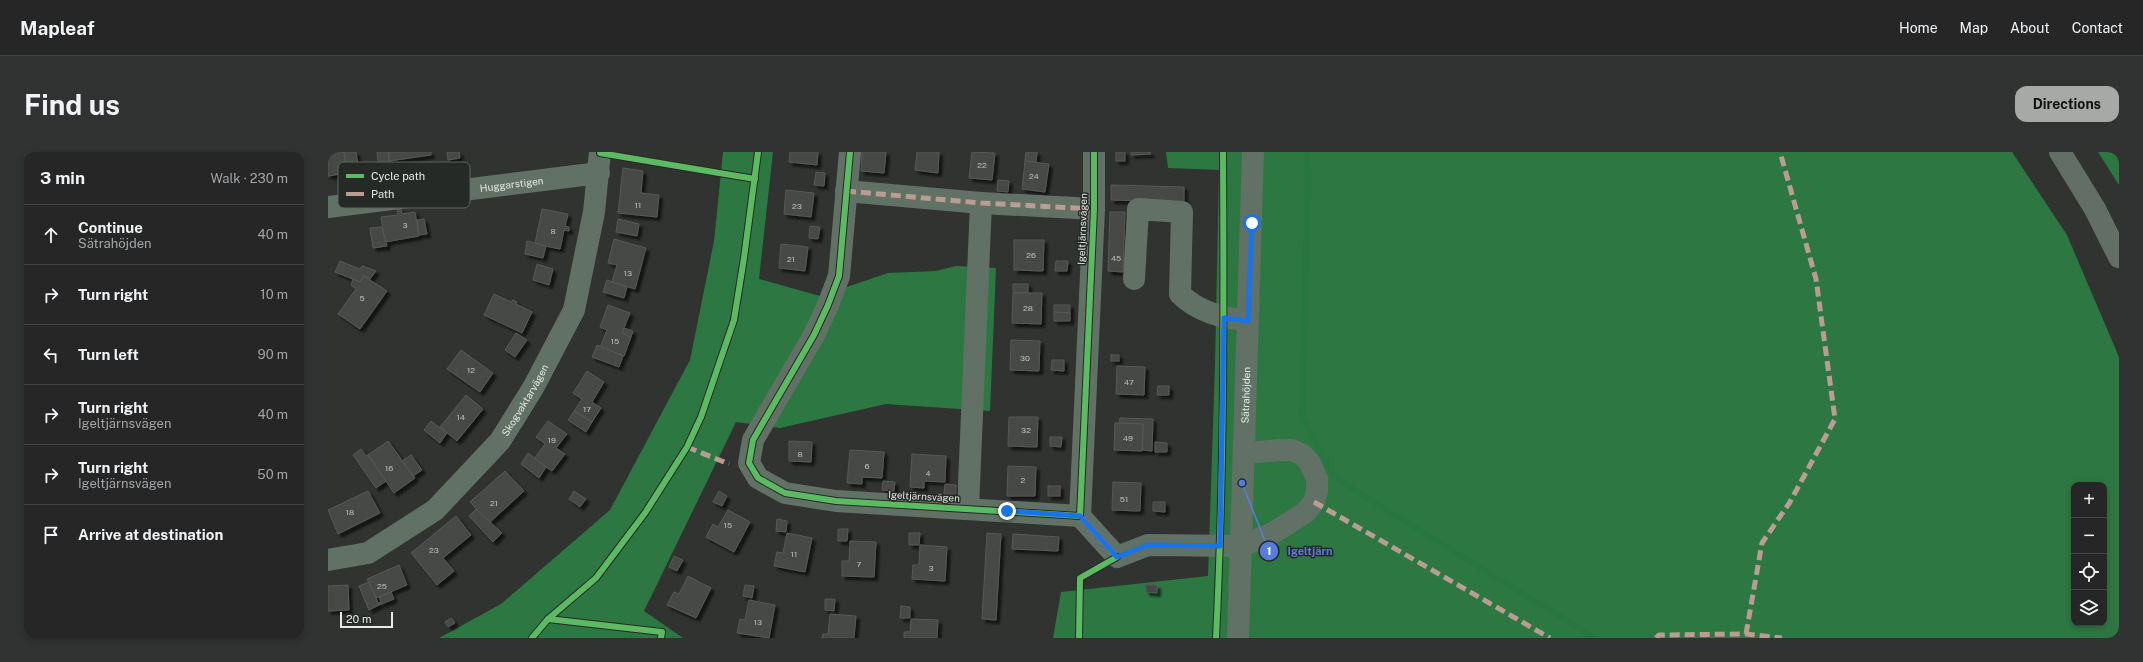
<!DOCTYPE html>
<html lang="en">
<head>
<meta charset="utf-8">
<style>
	:root { --surface:#252625; --page:#313232; --text:#f1f3f6; --muted:#a3a5a7; --line:#424342; --accent:#a7a9a7 }
	body { margin:0; font-family:"Public Sans",sans-serif; background:var(--page); color:var(--text) }
	.controls { position:absolute; right:12px; bottom:12px; display:grid; overflow:hidden; border-radius:8px; box-shadow:0 2px 6px #0003 }
	.controls button { width:36px; height:36px; display:grid; place-items:center; padding:0; border:0; border-bottom:1px solid var(--line); background:var(--surface); color:var(--text); font:20px sans-serif }
	.scale { position:absolute; left:12px; bottom:10px; width:53px; box-sizing:border-box; padding-left:4px; border:2px solid #e6e9e6; border-top:0; font-size:11px; line-height:14px; white-space:nowrap; color:#e6e9e6; -webkit-text-stroke:3px #262a27; paint-order:stroke }
	.stop { position:absolute; width:12px; height:12px; margin:-9px; border:3px solid #1a73e8; border-radius:50%; background:#fff }
	.stop.end { background:#1a73e8; border-color:#fff; box-shadow:0 1px 4px #0008 }
	.list { margin:0; padding:0; list-style:none }
	h2 { display:flex; justify-content:space-between; align-items:center; height:52px; margin:0; padding:0 16px; font-size:17px }
	h2 small { font-size:13px; font-weight:400; color:var(--muted) }
	.list li { display:grid; grid-template-columns:26px 1fr auto; gap:12px; align-items:center; box-sizing:border-box; height:60px; padding:0 16px; border-top:1px solid var(--line) }
	.list b { display:block; font-size:15px; white-space:nowrap }
	.list p { margin:0; font-size:13px; white-space:nowrap; color:var(--muted) }
	.list em { font-size:13px; font-style:normal; color:var(--muted) }
	.icon { flex:none; width:22px; height:22px; fill:none; stroke:currentColor; stroke-width:2; stroke-linecap:round; stroke-linejoin:round }
	.map { position:relative; flex:none; width:1791px; height:486px; overflow:hidden; border-radius:12px }
	header { display:flex; align-items:center; gap:24px; box-sizing:border-box; height:56px; padding:0 20px; background:var(--surface); border-bottom:1px solid var(--line) }
	header strong { font-size:19px }
	nav { display:flex; gap:22px; margin-inline-start:auto; font-size:14px }
	.intro { display:flex; align-items:center; justify-content:space-between; box-sizing:border-box; height:96px; padding:0 24px }
	h1 { margin:0; font-size:28px }
	.button { padding:10px 18px; border-radius:12px; background:var(--accent); color:#111; font-size:14px; font-weight:700 }
	main { display:flex; gap:24px; padding:0 24px }
	aside { flex:1; background:var(--surface); border-radius:12px; box-shadow:0 2px 6px #0003 }
	.map>svg:first-child { display:block }
</style>
</head>
<body>
<header>
<strong>Mapleaf</strong>
<nav><a>Home</a><a>Map</a><a>About</a><a>Contact</a></nav>
</header>
<div class="intro"><h1>Find us</h1><a class="button">Directions</a></div>
<main>
<aside>
<h2>3 min<small>Walk · 230 m</small></h2>
<ul class="list">
<li><svg class="icon" aria-label="ahead" viewBox="0 0 24 24"><path d="M12 20V5M6 11l6-6 6 6"/></svg><div><b>Continue</b><p>Sätrahöjden</p></div><em>40 m</em></li>
<li><svg class="icon" aria-label="right" viewBox="0 0 24 24"><path d="M7 20v-9h11M14 6l5 5-5 5"/></svg><div><b>Turn right</b></div><em>10 m</em></li>
<li><svg class="icon" aria-label="left" viewBox="0 0 24 24"><path d="M17 20v-9H6M10 6l-5 5 5 5"/></svg><div><b>Turn left</b></div><em>90 m</em></li>
<li><svg class="icon" aria-label="right" viewBox="0 0 24 24"><path d="M7 20v-9h11M14 6l5 5-5 5"/></svg><div><b>Turn right</b><p>Igeltjärnsvägen</p></div><em>40 m</em></li>
<li><svg class="icon" aria-label="right" viewBox="0 0 24 24"><path d="M7 20v-9h11M14 6l5 5-5 5"/></svg><div><b>Turn right</b><p>Igeltjärnsvägen</p></div><em>50 m</em></li>
<li><svg class="icon" aria-label="arrive" viewBox="0 0 24 24"><path d="M6 21V4h12l-3 4 3 4H6"/></svg><div><b>Arrive at destination</b></div></li>
</ul>
</aside>
<div class="map">
<svg width="1791" height="486" viewBox="0 0 1791 486">
	<defs>
		<filter id="shadow"><feDropShadow dx="3.5" dy="3.5" stdDeviation="1" flood-color="#0009"/></filter>
	</defs>
	<rect width="100%" height="100%" fill="#313331"/>
	<g fill="#2d7743" fill-rule="evenodd">
		<polygon points="395,0 445,0 431,127 492,144 560,121 608,119 628,114 668,116 662,259 558,252 452,276 408,270 316,459 355,486 111,486 173,452 282,358 362,208 386,89"/>
		<path d="M838,0H1684L1739,83L1791,205V486H725L733,440L880,424L887,214L891,18L840,16ZM1746,333H1776V471H1746Z"/>
		<polygon points="1770,0 1791,0 1791,33"/>
	</g>
	<g fill="none" stroke-linecap="round" stroke-linejoin="round">
		<polyline stroke="#287740" stroke-width="5.5" points="979,0 980,29 974,265 1007,326 1267,486"/>
	</g>
	<g fill="#474947" stroke="#575957" filter="url(#shadow)">
		<polygon points="0,0 16,0 19,21 0,24"/>
		<polygon points="16,0 28,0 30,13 18,14"/>
		<polygon points="49,0 60,0 63,15 51,17"/>
		<polygon points="60,0 103,0 103,3 61,9"/>
		<polygon points="119,0 131,0 132,6 120,8"/>
		<polygon points="462,0 490,0 489,13 461,10"/>
		<polygon points="534,0 558,0 556,21 533,19"/>
		<polygon points="589,0 611,0 610,21 587,18"/>
		<polygon points="644,0 667,1 664,28 641,26"/>
		<polygon points="698,0 709,0 708,10 697,9"/>
		<rect x="788" y="0" width="9" height="9"/>
		<polygon points="803,0 822,0 823,2 803,3"/>
		<polygon points="697,9 721,12 717,40 694,37"/>
		<polygon points="295,16 315,19 313,41 331,43 329,65 290,61"/>
		<polygon points="488,20 497,21 496,34 486,33"/>
		<polygon points="670,28 681,29 680,40 669,39"/>
		<polygon points="783,33 856,35 856,50 783,48"/>
		<polygon points="458,38 486,41 483,65 456,62"/>
		<polygon points="73,57 74,62 87,60 91,84 57,90 53,65 70,63 69,58"/>
		<polygon points="214,57 240,62 237,74 241,75 241,79 236,78 232,97 207,92"/>
		<polygon points="782,60 797,60 795,120 780,119"/>
		<polygon points="96,67 99,82 91,83 89,68"/>
		<polygon points="290,67 311,72 309,84 288,80"/>
		<polygon points="482,74 492,75 490,87 481,86"/>
		<polygon points="54,75 59,94 45,96 42,76"/>
		<polygon points="286,87 318,96 307,137 284,130 289,113 280,111"/>
		<polygon points="686,88 716,88 715,119 686,118"/>
		<polygon points="199,89 218,94 215,106 197,102"/>
		<polygon points="453,92 480,95 477,119 451,116"/>
		<polygon points="12,109 32,117 34,114 48,119 42,127 36,124 32,130 7,120"/>
		<polygon points="728,109 740,109 739,119 727,119"/>
		<polygon points="209,112 225,117 221,133 205,128"/>
		<polygon points="36,124 59,139 32,177 10,162 28,137 23,133 25,127 32,130"/>
		<polygon points="279,128 299,135 296,146 275,140"/>
		<rect x="685" y="132" width="15" height="9"/>
		<polygon points="685,141 714,141 713,172 684,171"/>
		<polygon points="166,142 183,150 185,148 189,150 188,152 204,160 194,181 156,163"/>
		<polygon points="280,153 302,161 294,181 303,185 296,204 272,196 279,178 272,175"/>
		<polygon points="726,153 742,153 742,161 726,160"/>
		<polygon points="726,160 742,161 742,169 726,169"/>
		<polygon points="296,176 305,179 303,185 294,181"/>
		<polygon points="188,181 199,188 187,205 177,198"/>
		<polygon points="683,188 712,189 711,219 682,218"/>
		<polygon points="269,193 295,204 291,215 264,205"/>
		<polygon points="133,198 165,221 152,240 119,217"/>
		<rect x="783" y="203" width="8" height="6"/>
		<polygon points="724,208 736,208 736,219 723,218"/>
		<polygon points="789,214 817,215 816,243 788,242"/>
		<polygon points="259,219 276,230 264,250 273,256 264,270 246,259 254,247 245,241"/>
		<polygon points="830,234 841,234 841,243 829,243"/>
		<polygon points="138,243 155,257 129,289 112,275"/>
		<polygon points="246,259 264,270 258,280 240,268"/>
		<polygon points="681,265 710,265 709,295 680,294"/>
		<polygon points="792,266 825,267 824,299 814,298 815,272 791,271"/>
		<polygon points="103,269 119,281 112,291 96,278"/>
		<polygon points="220,269 239,282 228,296 237,302 224,319 206,307 217,292 208,285"/>
		<polygon points="787,271 815,272 814,299 786,298"/>
		<polygon points="722,285 734,285 733,295 722,294"/>
		<polygon points="60,289 87,326 66,341 40,303"/>
		<polygon points="461,289 484,290 483,310 461,309"/>
		<polygon points="827,290 839,291 839,300 827,300"/>
		<polygon points="33,297 38,304 40,303 58,329 48,336 25,303"/>
		<polygon points="522,298 556,300 554,326 534,325 534,332 519,331"/>
		<polygon points="200,301 218,315 211,326 193,312"/>
		<polygon points="584,302 618,304 617,330 596,329 596,336 582,335"/>
		<polygon points="83,303 94,318 85,324 74,309"/>
		<polygon points="680,314 708,315 707,344 679,344"/>
		<polygon points="177,319 196,339 161,371 142,350"/>
		<polygon points="555,329 567,330 566,339 554,338"/>
		<polygon points="785,330 813,331 812,359 784,358"/>
		<polygon points="617,332 628,333 628,342 616,342"/>
		<rect x="720" y="334" width="12" height="10"/>
		<polygon points="40,339 52,361 10,382 0,358"/>
		<polygon points="246,339 258,347 252,355 241,347"/>
		<polygon points="391,339 399,344 394,354 385,350"/>
		<polygon points="825,350 837,350 837,360 825,359"/>
		<polygon points="148,357 174,381 165,390 141,364"/>
		<polygon points="400,358 422,370 406,400 378,385 385,372 390,375"/>
		<polygon points="128,364 143,383 115,406 126,419 109,433 83,401"/>
		<polygon points="449,367 459,369 458,380 448,379"/>
		<polygon points="510,377 520,377 519,389 510,389"/>
		<polygon points="459,381 484,386 477,420 446,414 449,400 455,401"/>
		<polygon points="581,381 592,381 591,393 581,393"/>
		<polygon points="659,381 673,382 668,468 654,467"/>
		<polygon points="685,382 731,385 730,399 684,397"/>
		<polygon points="522,389 548,390 546,425 514,424 514,409 521,409"/>
		<polygon points="592,393 619,395 617,429 584,427 585,413 591,413"/>
		<polygon points="346,404 355,408 349,419 341,415"/>
		<polygon points="71,413 79,433 48,446 39,427"/>
		<polygon points="360,424 383,436 368,466 339,453 346,440 351,442"/>
		<polygon points="41,430 51,453 41,458 31,434"/>
		<polygon points="20,433 21,458 0,459 0,434"/>
		<polygon points="417,433 426,434 424,446 415,444"/>
		<polygon points="818,433 829,433 829,441 818,440"/>
		<polygon points="63,440 66,447 51,453 50,451 53,450 51,445"/>
		<polygon points="497,447 507,447 506,459 497,458"/>
		<polygon points="421,448 447,453 441,486 409,481 412,467 417,468"/>
		<polygon points="573,454 582,455 582,466 572,466"/>
		<polygon points="502,462 528,464 526,486 494,486 495,482 500,482"/>
		<polygon points="123,466 127,471 120,475 117,470"/>
		<polygon points="583,467 610,468 609,486 576,486 576,480 582,480"/>
	</g>
	<g fill="none" stroke-linecap="round" stroke-linejoin="round">
		<g stroke="#627165" stroke-width="22">
			<polyline points="522,0 511,124 500,153 486,183 425,288 421,311 430,326 457,341 508,349 752,364 766,57 766,0"/>
			<polyline points="518,39 653,51 766,57"/>
			<path id="s1" d="M0,55L271,21"/>
			<path d="M806,127L810,57L854,60L852,142C870,160 895,166 920,169"/>
			<polyline points="640,356 653,51"/>
			<polyline points="752,364 789,405 820,393 913,394 945,381 978,360 986,350 989,339 989,327 982,311 975,303 964,298 953,298 916,301"/>
			<path id="s2" d="M0,408L40,401L107,358L172,289L205,236L246,158L266,60L272,0"/>
			<path id="s3" d="M910,486L925,0"/>
		</g>
		<polyline stroke="#636f66" stroke-width="22" points="1732,0 1767,57 1791,105"/>
		<g stroke="#b99d93" stroke-width="5" stroke-dasharray="10 5" stroke-linecap="butt">
			<polyline points="518,39 653,51 766,57"/>
			<polyline points="359,295 401,312"/>
			<polyline points="986,350 1222,486"/>
			<polyline points="752,364 789,405"/>
			<polyline points="1418,482 1434,391 1462,350 1507,267 1488,127 1452,0"/>
			<polyline points="1328,486 1331,483 1418,482 1454,486"/>
		</g>
		<defs>
			<g id="cycleway">
				<polyline points="522,0 511,124 500,153 486,183 425,288 421,311 430,326 457,341 508,349 752,364 766,57 766,0"/>
				<polyline points="272,1 427,27"/>
				<polyline points="220,467 334,480 333,486"/>
				<polyline points="204,486 220,467 268,426 317,361 359,295 373,265 406,168 416,106 430,0"/>
				<polyline points="751,486 752,426 789,405"/>
				<path d="M888,486C896,324 896,162 895,0"/>
			</g>
		</defs>
		<use href="#cycleway" stroke="#262a27" stroke-width="8"/>
		<use href="#cycleway" stroke="#5cba63" stroke-width="6"/>
	</g>
	<g fill="none" stroke-linecap="round" stroke-linejoin="round">
		<polyline stroke="#1a73e8" stroke-width="5" points="679,359 752,364 789,405 820,393 892,394 896,166 920,169 924,71"/>
	</g>
	<g text-anchor="middle" stroke-width="3" stroke-linejoin="round" paint-order="stroke">
		<g font-size="8" fill="#bec1be">
			<text x="654" y="16">22</text>
			<text x="706" y="27">24</text>
			<text x="310" y="56">11</text>
			<text x="469" y="57">23</text>
			<text x="77" y="76">3</text>
			<text x="225" y="82">8</text>
			<text x="703" y="106">26</text>
			<text x="788" y="109">45</text>
			<text x="463" y="110">21</text>
			<text x="300" y="124">13</text>
			<text x="34" y="149">5</text>
			<text x="700" y="159">28</text>
			<text x="287" y="192">15</text>
			<text x="697" y="209">30</text>
			<text x="143" y="221">12</text>
			<text x="801" y="233">47</text>
			<text x="259" y="260">17</text>
			<text x="133" y="268">14</text>
			<text x="698" y="281">32</text>
			<text x="800" y="289">49</text>
			<text x="224" y="291">19</text>
			<text x="472" y="305">8</text>
			<text x="539" y="317">6</text>
			<text x="61" y="319">16</text>
			<text x="600" y="324">4</text>
			<text x="695" y="331">2</text>
			<text x="796" y="350">51</text>
			<text x="166" y="354">21</text>
			<text x="22" y="363">18</text>
			<text x="400" y="376">15</text>
			<text x="106" y="401">23</text>
			<text x="466" y="405">11</text>
			<text x="531" y="415">7</text>
			<text x="603" y="419">3</text>
			<text x="54" y="437">25</text>
			<text x="430" y="473">13</text>
		</g>
		<g font-size="10" fill="#e6e9e6" stroke="#262a27">
			<text dy="4" stroke="none"><textPath href="#s1" startOffset="185">Huggarstigen</textPath></text>
			<text transform="translate(754 77) rotate(-88)" y="4">Igeltjärnsvägen</text>
			<text dy="4" stroke="none"><textPath href="#s3" startOffset="243">Sätrahöjden</textPath></text>
			<text dy="4" stroke="none"><textPath href="#s2" startOffset="263">Skogvaktarvägen</textPath></text>
			<text transform="translate(596 344) rotate(3)" y="4">Igeltjärnsvägen</text>
		</g>
	</g>
	<rect x="10" y="10" width="132" height="46" rx="6" fill="#262a27" stroke="#606360" stroke-width="1"/>
	<rect x="18" y="22" width="18" height="4" fill="#5cba63"/>
	<rect x="18" y="40" width="18" height="4" fill="#b99d93"/>
	<g font-size="11" fill="#e6e9e6">
		<text x="43" y="28">Cycle path</text>
		<text x="43" y="46">Path</text>
	</g>
	<path fill="none" stroke="#597cdc" stroke-width="1.5" d="M914 331L941 399"/>
	<g fill="#597cdc" stroke="#262a27" stroke-width="1.5">
		<circle cx="914" cy="331" r="4"/>
		<circle cx="941" cy="399" r="10"/>
	</g>
	<g font-size="12" text-anchor="middle" font-weight="bold" fill="#fff">
		<text x="941" y="403">1</text>
	</g>
	<g font-size="11" text-anchor="middle" font-weight="bold" fill="#597cdc" stroke="#262a27" stroke-width="3" stroke-linejoin="round" paint-order="stroke">
		<text x="982" y="403">Igeltjärn</text>
	</g>
</svg>
<div class="controls">
<button>+</button>
<button>−</button>
<button><svg class="icon" aria-label="locate" viewBox="0 0 24 24"><circle cx="12" cy="12" r="6"/><path d="M12 2v4M12 18v4M2 12h4M18 12h4"/></svg></button>
<button><svg class="icon" aria-label="layers" viewBox="0 0 24 24"><path d="M12 4l9 5-9 5-9-5zM3 14l9 5 9-5"/></svg></button>
</div>
<div class="scale">20 m</div>
<div class="stop" style="left:924px;top:71px"></div>
<div class="stop end" style="left:679px;top:359px"></div>
</div>
</main>
</body>
</html>
